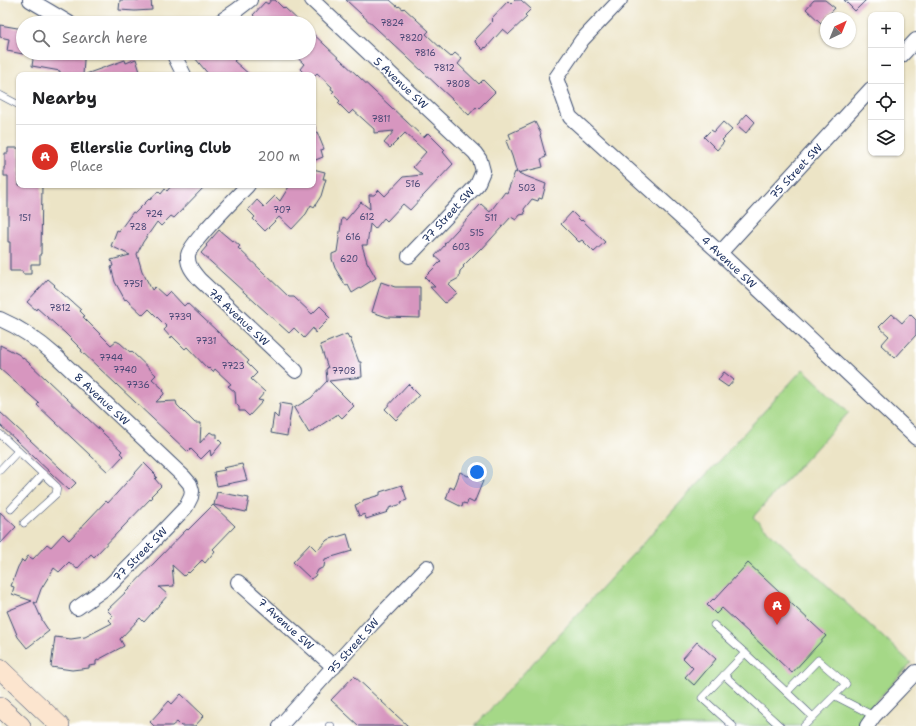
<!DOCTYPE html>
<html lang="en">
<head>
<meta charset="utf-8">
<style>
	:root { --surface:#fff; --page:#f2f2f2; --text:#202124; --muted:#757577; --line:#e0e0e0; --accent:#d93025 }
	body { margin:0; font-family:"Shantell Sans",sans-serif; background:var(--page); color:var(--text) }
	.controls { position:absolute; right:12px; top:12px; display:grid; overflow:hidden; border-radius:8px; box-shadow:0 1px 3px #0004 }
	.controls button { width:36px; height:36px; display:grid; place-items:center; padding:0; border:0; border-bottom:1px solid var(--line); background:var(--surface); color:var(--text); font:20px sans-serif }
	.compass { position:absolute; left:820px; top:12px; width:36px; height:36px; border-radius:50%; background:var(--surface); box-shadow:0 1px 3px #0004; rotate:43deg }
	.you { position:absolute; left:477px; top:472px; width:14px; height:14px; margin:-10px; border:3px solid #fff; border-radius:50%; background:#1a73e8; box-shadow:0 0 0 6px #1a73e833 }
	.badge { display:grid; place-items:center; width:26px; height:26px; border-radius:50%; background:var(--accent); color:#fff; font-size:13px; font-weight:700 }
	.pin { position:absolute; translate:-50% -33px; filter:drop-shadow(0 1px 2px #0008) }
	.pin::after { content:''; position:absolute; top:21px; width:14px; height:12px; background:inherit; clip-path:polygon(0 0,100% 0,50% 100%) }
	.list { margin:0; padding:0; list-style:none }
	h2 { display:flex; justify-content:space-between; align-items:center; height:52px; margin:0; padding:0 16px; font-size:17px }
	h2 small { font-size:13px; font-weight:400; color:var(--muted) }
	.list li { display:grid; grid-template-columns:26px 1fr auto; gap:12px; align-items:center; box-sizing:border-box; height:64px; padding:0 16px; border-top:1px solid var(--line) }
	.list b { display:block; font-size:15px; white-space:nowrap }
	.list p { margin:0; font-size:13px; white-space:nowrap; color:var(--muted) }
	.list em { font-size:13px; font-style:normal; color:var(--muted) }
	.icon { flex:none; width:22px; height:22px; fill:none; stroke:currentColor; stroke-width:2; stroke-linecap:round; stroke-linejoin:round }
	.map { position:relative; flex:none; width:916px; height:726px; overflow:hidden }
	.search { position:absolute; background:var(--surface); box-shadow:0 1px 3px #0004; left:16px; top:16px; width:300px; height:44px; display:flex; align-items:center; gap:10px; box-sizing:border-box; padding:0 14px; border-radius:22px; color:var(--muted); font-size:15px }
	.panel { position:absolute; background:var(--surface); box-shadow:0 1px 3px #0004; left:16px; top:72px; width:300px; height:116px; border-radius:8px }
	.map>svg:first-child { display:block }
</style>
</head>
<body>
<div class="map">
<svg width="916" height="726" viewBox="0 0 916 726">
	<rect width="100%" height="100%" fill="#fff"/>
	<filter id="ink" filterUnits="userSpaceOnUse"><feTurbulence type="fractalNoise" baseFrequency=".025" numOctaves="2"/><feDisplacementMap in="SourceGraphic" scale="8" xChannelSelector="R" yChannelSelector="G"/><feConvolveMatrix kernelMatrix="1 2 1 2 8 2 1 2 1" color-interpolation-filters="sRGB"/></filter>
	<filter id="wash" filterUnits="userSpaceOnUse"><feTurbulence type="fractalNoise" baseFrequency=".012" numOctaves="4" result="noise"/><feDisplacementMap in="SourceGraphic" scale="16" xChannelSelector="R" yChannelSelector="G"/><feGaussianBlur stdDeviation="0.9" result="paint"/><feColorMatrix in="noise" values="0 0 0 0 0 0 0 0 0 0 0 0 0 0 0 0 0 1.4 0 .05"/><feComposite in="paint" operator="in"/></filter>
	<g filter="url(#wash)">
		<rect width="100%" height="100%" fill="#ece4c6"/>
		<polygon fill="#a5d887" stroke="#608472" points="803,369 849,412 753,517 911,663 870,708 860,726 475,726"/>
		<g id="blocks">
			<g fill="#d796bf">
				<polygon points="120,0 151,0 152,10 135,11 119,10"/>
				<polygon points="271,0 275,0 283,8 284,7 301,23 261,23 253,15 265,2 268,4"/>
				<polygon points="346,0 390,0 398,7 399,6 403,9 404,8 429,31 426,34 445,52 451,57 455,53 462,59 458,64 479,84 483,80 495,92 478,109 476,107 469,115"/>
				<polygon points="515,0 521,0 531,9 525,15 527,17 509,34 503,29 486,48 485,47 483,50 475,42 476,39 493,21 491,19 508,1 511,4"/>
				<polygon points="814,0 825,0 835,8 821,23 806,9"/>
				<polygon points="844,0 866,0 855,11"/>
				<polygon points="0,25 23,29 23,54 7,51 9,39 0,37"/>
				<polygon points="309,30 423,137 424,137 428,133 445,150 443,152 453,164 410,210 403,204 387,221 384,218 375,229 370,224 367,245 362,245 367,262 376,278 352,293 348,285 346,286 335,268 332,259 332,254 337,252 342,218 346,220 361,202 370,209 369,195 374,195 379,190 385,196 403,177 422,175 413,167 426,152 405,133 390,148 384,143 394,131 374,133 374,129 353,110 349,114 338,103 340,101 332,93 334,91 331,89 332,87 317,73 315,75 306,75 300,69 304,64 292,53 309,53"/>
				<polygon points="34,53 80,54 80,56 84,57 84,60 83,75 60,75 60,71 32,66"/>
				<polygon points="202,53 243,53 234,61 250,75 209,75 195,58"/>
				<polygon points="136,59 141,75 86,75 86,74 125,60 126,63"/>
				<polygon points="747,114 755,122 746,133 737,125"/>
				<polygon points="313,122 324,149 321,150 323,157 313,161"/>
				<polygon points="535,122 541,134 540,135 546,157 541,159 543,167 518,173 546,184 542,199 539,198 538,201 532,199 524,209 525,214 520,215 516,220 511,217 482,249 481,248 463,266 464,267 460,271 459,278 448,284 457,293 445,303 430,287 435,287 425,277 441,261 435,256 445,245 444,244 481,204 490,212 505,192 507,193 515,172 517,173 512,156 506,141 511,139 509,134"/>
				<polygon points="723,122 732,130 722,140 724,142 717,150 704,137 711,130 714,132"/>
				<polygon points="8,148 19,148 19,185 42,185 41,254 40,254 40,264 31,264 31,274 23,274 22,271 10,271 10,242 8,242 8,176 4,176 4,167 5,167 5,153 8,153"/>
				<polygon points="313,169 325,172 323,179 326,179 321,196 314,207 311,205 306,214 292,229 279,217 265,231 253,219 255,217 248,210 257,200 264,207 275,196 280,201 290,185 313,185"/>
				<polygon points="172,185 206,185 174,218 171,216 161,226 157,222 143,242 137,254 142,271 152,290 155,287 165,296 170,291 184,306 187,303 249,361 247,363 257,373 251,379 265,392 258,400 263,401 249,416 244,411 239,411 239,407 236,404 235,392 228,386 231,384 215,369 213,372 209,368 208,369 187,347 185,349 172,336 171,338 164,330 167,327 149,309 143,315 126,299 125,300 115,282 111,267 113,266 111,260 130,255 111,246 117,230 119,231 133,212 135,213 149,199 150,200 158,191 161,194 165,189 167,191"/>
				<polygon points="572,212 581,221 582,220 605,242 594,252 582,240 579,242 561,224"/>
				<polygon points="219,230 232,241 233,240 240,246 238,248 289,297 294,297 312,314 320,306 327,313 326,314 330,318 315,333 313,328 304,338 294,328 289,333 201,253 207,246 206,245"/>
				<polygon points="48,279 55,285 54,286 81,310 80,311 85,316 83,317 111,345 116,341 120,343 130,352 131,351 156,375 152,379 163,389 164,394 156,402 176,401 177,405 195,423 201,423 200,443 210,432 213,434 217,434 217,438 222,443 211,456 210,450 201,459 191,449 188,452 81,351 82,350 65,333 37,308 36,310 27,302"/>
				<polygon points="381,282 395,287 420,287 420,318 387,317 372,312"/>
				<polygon points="892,314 902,323 910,314 916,320 916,335 895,358 881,345 889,336 879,327"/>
				<polygon points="347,334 349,339 350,338 359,362 361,362 362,377 329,381 354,406 342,418 338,414 309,433 294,408 311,398 327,381 326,369 328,368 320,345"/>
				<polygon points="0,345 18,354 28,362 122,451 120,453 123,456 108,472 37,405 39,403 0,369"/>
				<polygon points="724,372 734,380 728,387 718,380"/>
				<polygon points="408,384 419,395 396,420 385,409"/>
				<polygon points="280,403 292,405 287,436 271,433 274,414 278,418"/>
				<polygon points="0,412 76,483 69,490 0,425"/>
				<polygon points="144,463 156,475 155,476 157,477 155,479 161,486 151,496 152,497 94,557 91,554 77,569 69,562 59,572 54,568 41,589 36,603 34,602 43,622 49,631 27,648 18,637 7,611 32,601 12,594 14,587 11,586 18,567 22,560 24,562 28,556 33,559 47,544 51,547 63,534 69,540 106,501 108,503"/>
				<polygon points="242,464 247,480 217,486 214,472 225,470 223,468"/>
				<polygon points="460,472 468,476 474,474 479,480 483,481 474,503 468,500 467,504 463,503 462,507 446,499 450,487 454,489"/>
				<polygon points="402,485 407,500 401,502 402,504 389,508 389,510 387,511 388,512 366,519 365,514 359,516 355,505 363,502 363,500 380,495 380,492"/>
				<polygon points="217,492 249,498 246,512 214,505"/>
				<polygon points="213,505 235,526 213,549 215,551 205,563 202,560 189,573 188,572 184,576 172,565 174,586 159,587 168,595 144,622 140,618 120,639 124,646 96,661 96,665 89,666 89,668 72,670 51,667 55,637 71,639 85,637 112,623 109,620 113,616 107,610 127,591 187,529 188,530"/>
				<polygon points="0,512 16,527 0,544"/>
				<polygon points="347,534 352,551 325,559 324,567 318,570 315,576 311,579 293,562 310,544 317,551 327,540"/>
				<polygon points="748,563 826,636 792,673 722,608 716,614 707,605 713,599 714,600"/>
				<polygon points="697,642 716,659 694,685 685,677 693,668 683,658"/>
				<polygon points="354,676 408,726 359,726 331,700"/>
				<polygon points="181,694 204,716 195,726 181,726 177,722 172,726 154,726 150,722 169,701 172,704"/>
			</g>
		</g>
	</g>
	<g filter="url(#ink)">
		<use href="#blocks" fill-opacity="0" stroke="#3a4a6e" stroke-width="1"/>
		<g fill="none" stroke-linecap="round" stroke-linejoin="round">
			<defs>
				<g id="service">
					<polyline points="0,95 19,105"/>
					<polyline points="0,434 57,487 56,494 24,523"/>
					<polyline points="0,470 18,451"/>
					<polyline points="11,509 43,474"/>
					<polyline points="714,625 745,653 702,698 733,726"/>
					<polyline points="745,653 813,717"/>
					<polyline points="724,675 780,726"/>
					<polyline points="787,692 818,660 846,684 804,726"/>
					<polyline points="835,696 874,716"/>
					<polyline points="329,726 331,726"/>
				</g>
				<g id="minor">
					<polyline points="30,0 69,23"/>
					<polyline points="312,0 475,153 480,160 483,171 477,185 409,256"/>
					<polyline points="620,0 582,40 556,78 570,117 720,253 916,438"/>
					<polyline points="218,23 237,10 250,0"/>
					<polyline points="173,53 184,75"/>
					<polyline points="901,56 916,40"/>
					<path d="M248,185C237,197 190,243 188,255C187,265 193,272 199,279L296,371"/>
					<polyline points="720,253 871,89"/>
					<path d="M0,319C21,328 39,341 56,356L184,477L190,484L192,491L191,497L186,507L143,552L110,585L77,608"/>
					<polyline points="238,582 334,667"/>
					<polyline points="280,726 372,624 427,567"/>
					<polyline points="867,726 874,716 916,672"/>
				</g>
				<g id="secondary">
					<polyline points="0,669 60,726"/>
					<polyline points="0,707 21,726"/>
				</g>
			</defs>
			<use href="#service" stroke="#3a4a6e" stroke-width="8"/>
			<use href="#minor" stroke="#3a4a6e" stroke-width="16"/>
			<use href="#secondary" stroke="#3a4a6e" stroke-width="20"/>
			<use href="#service" stroke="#fff" stroke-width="7"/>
			<use href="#minor" stroke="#fff" stroke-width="14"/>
			<use href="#secondary" stroke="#fce5cf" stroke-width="19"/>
		</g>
	</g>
	<g text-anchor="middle" stroke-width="3" stroke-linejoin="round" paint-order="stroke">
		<g font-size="9" fill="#4a4976">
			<text x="392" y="26">7824</text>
			<text x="411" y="41">7820</text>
			<text x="425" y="56">7816</text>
			<text x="444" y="71">7812</text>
			<text x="458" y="87">7808</text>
			<text x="381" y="122">7811</text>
			<text x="413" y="187">516</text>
			<text x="527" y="191">503</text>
			<text x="282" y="213">707</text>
			<text x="154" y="217">724</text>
			<text x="367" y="220">612</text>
			<text x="25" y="221">151</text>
			<text x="491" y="221">511</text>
			<text x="138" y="230">728</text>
			<text x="477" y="236">515</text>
			<text x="353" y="240">616</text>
			<text x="461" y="250">603</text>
			<text x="349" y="262">620</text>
			<text x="133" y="287">7751</text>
			<text x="60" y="311">7812</text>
			<text x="180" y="320">7739</text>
			<text x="206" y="344">7731</text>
			<text x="111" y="361">7744</text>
			<text x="233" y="369">7723</text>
			<text x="125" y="373">7740</text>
			<text x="344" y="374">7708</text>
			<text x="138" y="388">7736</text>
		</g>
		<g font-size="11" fill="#1b2f5e" stroke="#fff">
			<text transform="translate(401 83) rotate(43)" y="4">5 Avenue SW</text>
			<text transform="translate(796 171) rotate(-47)" y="4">75 Street SW</text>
			<text transform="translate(448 215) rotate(-47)" y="4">77 Street SW</text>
			<text transform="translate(729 262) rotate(43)" y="4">4 Avenue SW</text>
			<text transform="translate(239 317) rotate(43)" y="4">7A Avenue SW</text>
			<text transform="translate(102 399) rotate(43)" y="4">8 Avenue SW</text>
			<text transform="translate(140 554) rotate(-45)" y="4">77 Street SW</text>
			<text transform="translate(286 624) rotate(42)" y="4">7 Avenue SW</text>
			<text transform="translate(353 646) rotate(-48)" y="4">75 Street SW</text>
		</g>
	</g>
</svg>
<div class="controls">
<button>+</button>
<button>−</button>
<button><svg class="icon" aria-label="locate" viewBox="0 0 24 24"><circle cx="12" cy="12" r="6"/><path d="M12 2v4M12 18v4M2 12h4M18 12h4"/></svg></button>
<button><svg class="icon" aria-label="layers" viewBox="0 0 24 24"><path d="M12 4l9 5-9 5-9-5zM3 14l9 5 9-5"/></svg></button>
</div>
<svg class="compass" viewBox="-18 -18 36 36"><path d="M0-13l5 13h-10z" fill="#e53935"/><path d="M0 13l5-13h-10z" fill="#757577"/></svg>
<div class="you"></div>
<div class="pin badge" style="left:777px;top:625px">A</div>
<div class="search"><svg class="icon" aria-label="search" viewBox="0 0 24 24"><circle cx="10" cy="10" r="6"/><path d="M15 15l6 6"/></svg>Search here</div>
<section class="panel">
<h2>Nearby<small></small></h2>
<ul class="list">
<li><span class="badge">A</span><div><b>Ellerslie Curling Club</b><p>Place</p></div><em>200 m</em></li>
</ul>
</section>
</div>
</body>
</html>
